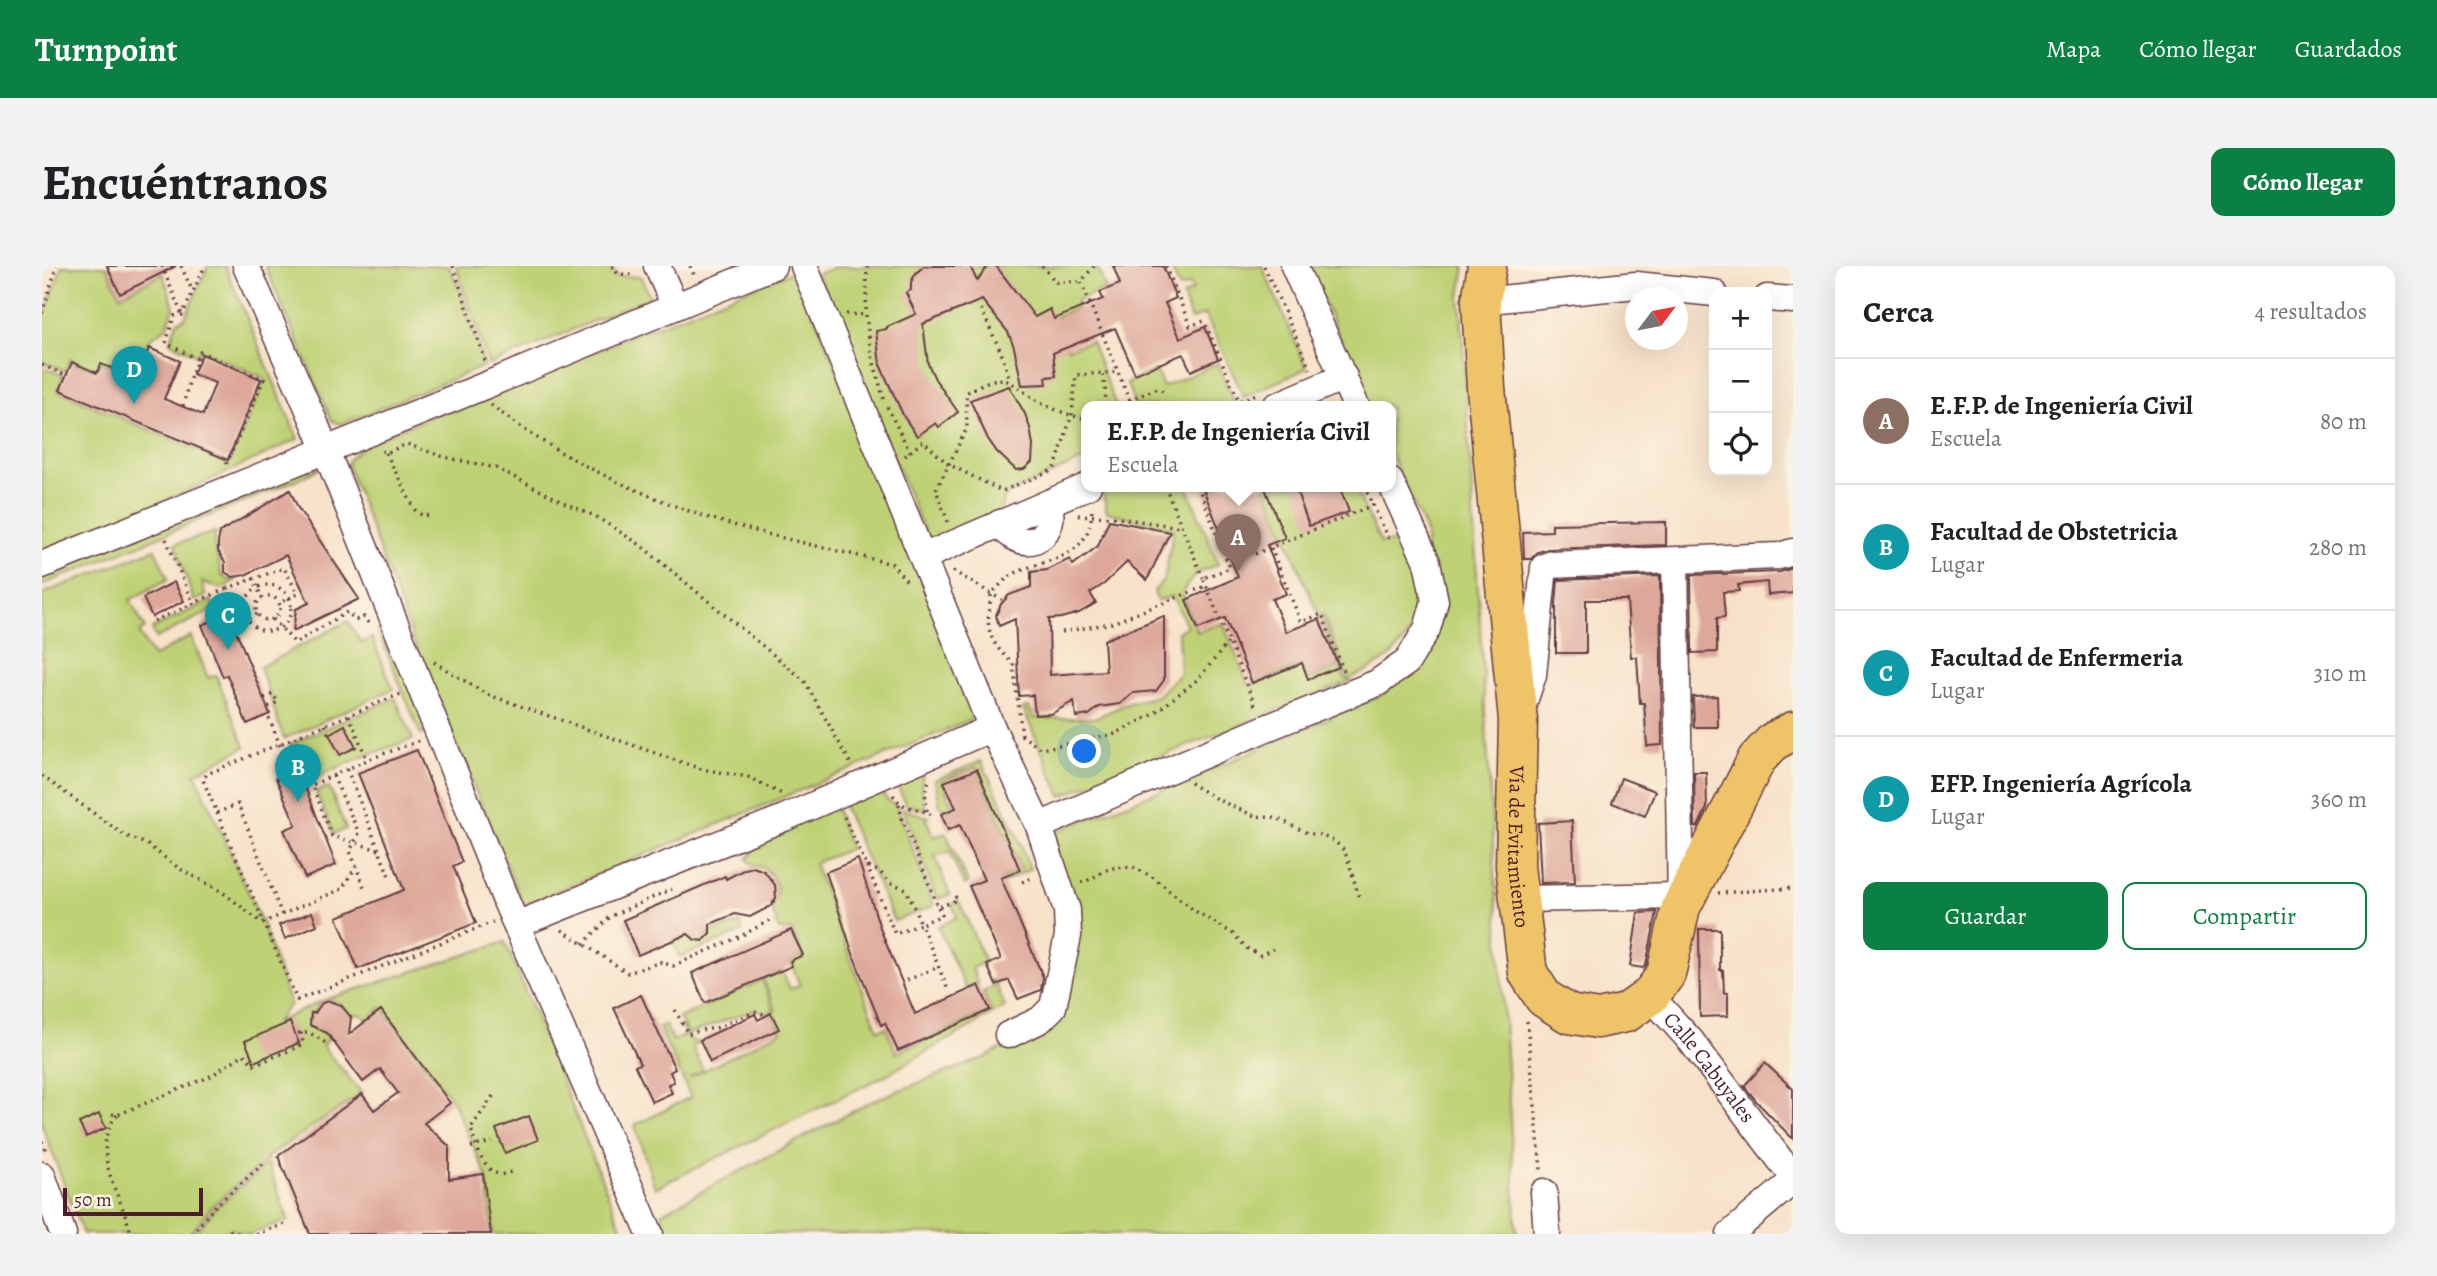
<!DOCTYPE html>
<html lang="es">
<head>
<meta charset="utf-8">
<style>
	:root { --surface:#fff; --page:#f2f2f2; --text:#202124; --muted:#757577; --line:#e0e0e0; --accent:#0b8043 }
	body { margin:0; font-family:Alegreya,serif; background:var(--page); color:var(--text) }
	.controls { position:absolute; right:21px; top:21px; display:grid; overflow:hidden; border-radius:14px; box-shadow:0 7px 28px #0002 }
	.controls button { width:63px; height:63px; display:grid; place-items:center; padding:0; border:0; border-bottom:2px solid var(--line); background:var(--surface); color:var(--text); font:35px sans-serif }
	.compass { position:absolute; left:1583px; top:21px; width:63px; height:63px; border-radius:50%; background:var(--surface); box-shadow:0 7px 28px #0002; rotate:58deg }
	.scale { position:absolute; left:21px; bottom:18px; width:140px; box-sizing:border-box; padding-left:7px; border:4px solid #4a1f2b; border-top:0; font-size:19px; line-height:24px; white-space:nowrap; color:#4a1f2b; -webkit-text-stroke:5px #fcf5e5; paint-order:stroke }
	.you { position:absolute; left:1043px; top:486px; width:24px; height:24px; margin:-18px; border:5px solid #fff; border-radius:50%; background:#1a73e8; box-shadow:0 0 0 10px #1a73e833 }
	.badge { display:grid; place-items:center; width:46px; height:46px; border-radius:50%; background:var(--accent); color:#fff; font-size:23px; font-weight:700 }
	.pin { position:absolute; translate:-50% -58px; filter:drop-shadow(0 2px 4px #0008) }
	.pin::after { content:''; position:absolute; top:37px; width:24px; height:21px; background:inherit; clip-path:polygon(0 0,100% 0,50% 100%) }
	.popup { position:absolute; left:1039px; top:135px; width:315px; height:91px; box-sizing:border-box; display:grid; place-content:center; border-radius:14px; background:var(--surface); filter:drop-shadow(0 2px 5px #0005); font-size:23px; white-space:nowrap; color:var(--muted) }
	.popup b { font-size:26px; color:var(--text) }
	.popup::after { content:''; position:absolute; left:50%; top:100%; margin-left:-14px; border:14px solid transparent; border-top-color:var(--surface) }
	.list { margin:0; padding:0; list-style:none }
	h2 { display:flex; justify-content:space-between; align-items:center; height:91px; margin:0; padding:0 28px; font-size:30px }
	h2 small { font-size:23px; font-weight:400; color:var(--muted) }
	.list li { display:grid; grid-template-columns:46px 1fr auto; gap:21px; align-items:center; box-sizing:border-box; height:126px; padding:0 28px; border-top:2px solid var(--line) }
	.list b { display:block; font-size:26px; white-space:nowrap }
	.list p { margin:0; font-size:23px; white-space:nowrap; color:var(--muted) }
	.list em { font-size:23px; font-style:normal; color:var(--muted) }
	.actions { display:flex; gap:14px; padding:21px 28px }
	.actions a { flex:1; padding:16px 0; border:2px solid var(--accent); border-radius:14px; text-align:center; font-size:24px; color:var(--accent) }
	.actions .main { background:var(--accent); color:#fff }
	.icon { flex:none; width:38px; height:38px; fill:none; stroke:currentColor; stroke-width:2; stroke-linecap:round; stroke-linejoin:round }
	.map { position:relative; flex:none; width:1751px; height:968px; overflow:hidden; border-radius:14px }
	header { display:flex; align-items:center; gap:42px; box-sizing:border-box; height:98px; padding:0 35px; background:var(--accent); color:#fff }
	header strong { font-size:33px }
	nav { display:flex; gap:38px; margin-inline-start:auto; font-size:24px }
	.intro { display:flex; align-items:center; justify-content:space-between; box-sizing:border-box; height:168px; padding:0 42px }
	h1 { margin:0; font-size:49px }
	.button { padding:18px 32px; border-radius:14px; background:var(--accent); color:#fff; font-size:24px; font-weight:700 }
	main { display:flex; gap:42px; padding:0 42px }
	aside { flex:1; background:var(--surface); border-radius:14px; box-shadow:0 7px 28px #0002 }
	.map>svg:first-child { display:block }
</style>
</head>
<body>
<header>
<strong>Turnpoint</strong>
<nav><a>Mapa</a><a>Cómo llegar</a><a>Guardados</a></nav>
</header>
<div class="intro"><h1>Encuéntranos</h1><a class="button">Cómo llegar</a></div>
<main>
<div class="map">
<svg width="1751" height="968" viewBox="0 0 1751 968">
	<rect width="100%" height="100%" fill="#fcf5e5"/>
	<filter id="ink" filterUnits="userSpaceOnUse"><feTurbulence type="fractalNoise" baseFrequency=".0143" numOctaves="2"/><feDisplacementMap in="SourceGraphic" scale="14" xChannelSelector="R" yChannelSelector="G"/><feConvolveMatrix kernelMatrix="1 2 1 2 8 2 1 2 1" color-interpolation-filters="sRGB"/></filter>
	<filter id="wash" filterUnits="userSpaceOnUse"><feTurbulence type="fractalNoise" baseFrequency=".00686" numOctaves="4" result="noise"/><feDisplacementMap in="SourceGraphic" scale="28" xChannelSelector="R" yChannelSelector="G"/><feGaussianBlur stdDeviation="1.57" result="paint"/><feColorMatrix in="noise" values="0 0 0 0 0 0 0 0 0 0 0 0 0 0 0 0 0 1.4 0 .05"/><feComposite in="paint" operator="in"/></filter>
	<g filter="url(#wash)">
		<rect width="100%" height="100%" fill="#f7e2c9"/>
		<g fill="#bed174" stroke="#847850" stroke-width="2">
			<polygon points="20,0 64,0 78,30 121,8 132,41 125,61 109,72 90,116 70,108 72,101 58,96 54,104 28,94 23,105 0,96 0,56"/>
			<polygon points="166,0 183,0 256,173 100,246 0,286 0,101 21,109 16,125 187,198 223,112 158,84 155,89 128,76 135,56 143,52"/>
			<polygon points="223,0 407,0 418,24 440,92 442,100 299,158 290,155"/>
			<polygon points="414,0 567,0 575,10 599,11 608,31 447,99"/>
			<polygon points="796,0 1054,0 1064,22 1034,35 1036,42 1014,51 1026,83 1049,75 1074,140 1044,140 1044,192 964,229 957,247 887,277 775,8"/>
			<polygon points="1128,0 1220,0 1265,102 1202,131 1163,48 1149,54 1141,30 1151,24 1148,18 1138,22"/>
			<polygon points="1266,0 1423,0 1418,31 1475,968 622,968 619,947 832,834 942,792 1017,751 1013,572 1015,565 1143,515 1342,428 1384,388 1384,266 1348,186 1348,140 1328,140"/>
			<polygon points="749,6 755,7 933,441 928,454 481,639 376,386 305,198 307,193 323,177"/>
			<polygon points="1176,97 1194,140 1093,140 1085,117 1114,104 1121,121"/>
			<polygon points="273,200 276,203 254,214 0,319 0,307"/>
			<polygon points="1062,220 1145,220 1176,298 1153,308 1140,327 1155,366 1181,357 1207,420 1259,399 1266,414 1297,401 1277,351 1280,350 1303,413 1309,415 1019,530 981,442 987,441 992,452 1052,452 1087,437 1115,430 1138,407 1136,366 1145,360 1130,330 1115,335 1112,325 1122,314 1132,263 1065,246 1060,221"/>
			<path d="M1223,220H1312L1339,277L1356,276L1367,302H1371C1384,333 1373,369 1347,391C1337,400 1322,406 1309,412H1306L1281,347L1276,348Z"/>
			<path d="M174,266C170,282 173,282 177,296C178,300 178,304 179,308L185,313L194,314L179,323L160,316L164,330L152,335L133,278Z"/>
			<path d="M113,283L126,313L88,334L103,362L97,367L111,391L149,370L166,412L174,409L203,481L153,507L220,657L248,738L233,757L282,734L463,676L582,968H451L444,908L411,836L340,742L325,754L319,748L305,749L299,738C288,732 278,734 272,746H268V754L272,755L278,765L289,769L280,780L320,827L224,892L225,894L171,939L148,968H41L0,859V328Z"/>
			<polygon points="169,334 173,343 114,372 110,363"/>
			<polygon points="306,355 319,377 330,372 351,423 242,473 218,401"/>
			<polygon points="344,361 387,466 379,469 336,365"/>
			<polygon points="353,432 371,473 320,491 268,514 248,478"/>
			<polygon points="939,495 974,566 988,603 961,617 959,613 979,603 934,501 900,515 910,541 904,544 898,540 893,514"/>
			<polygon points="882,502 879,519 884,544 864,539 853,514"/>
			<polygon points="287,521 304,563 292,568 274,526"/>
			<polygon points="836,521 846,535 855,541 892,640 852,655 800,537"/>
			<path d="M793,540L808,583L772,597L836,764L844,761L854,787L949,745L941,726L951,721L948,714H952L963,741L842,810L613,922L593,859L649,831L617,761L623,759L631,775L643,769L639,759L649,774L658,777L650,780L661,804L647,812L739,765L730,746L734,744L721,713L740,705L748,723L758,719L748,695L761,689L750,664H737L729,641C740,626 735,616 723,602L710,599L705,593L711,586L705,575Z"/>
			<polygon points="861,543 887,551 884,553 892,571 904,567 926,617 922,619 908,586 893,590 908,629 895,633"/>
			<polygon points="917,635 943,696 930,702 936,718 924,723 896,661 915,651 910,638"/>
			<polygon points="698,657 701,666 638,691 630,676 647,669 652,675 664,674 669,666"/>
			<polygon points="720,714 732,744 724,748 717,744 711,744 647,768 637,752"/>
			<polygon points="226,898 246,954 209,968 201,968 190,963 179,968 152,968 173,942"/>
		</g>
		<g id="blocks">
			<g fill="#dda79a">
				<polygon points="65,0 134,0 78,28"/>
				<polygon points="882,0 928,0 935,15 946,0 954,0 993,51 1008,43 1012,53 1061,33 1058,26 1078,18 1071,0 1121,0 1134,32 1123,37 1138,72 1163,61 1176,93 1149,105 1141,88 1093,108 1073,62 1011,87 1014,110 1004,111 1005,118 980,119 972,81 966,66 940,34 881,58 886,98 893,113 916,146 897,161 894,157 875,170 862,151 838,99 834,65 845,63 845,61 874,48 864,27 869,24 869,16 874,7"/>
				<polygon points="107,82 138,95 122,133 161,149 173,117 151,108 160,88 219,113 186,194 18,124 30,96 55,107 59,98 95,112"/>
				<polygon points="967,120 983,148 988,162 991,179 990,196 982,203 974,204 955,186 946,173 928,134"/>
				<polygon points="1160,220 1222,220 1243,272 1225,279 1244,328 1230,333 1244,366 1277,353 1297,401 1266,413 1260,397 1210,417 1183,352 1156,363 1144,334 1196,311"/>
				<polygon points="1253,220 1297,220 1307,246 1267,260"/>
				<polygon points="248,224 256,242 317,333 251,365 254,343 267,337 244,289 203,309 191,311 183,306 183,296 176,285 176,277 178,266"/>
				<polygon points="1067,254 1128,266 1105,314 1085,296 1062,318 1048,327 1054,337 1037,347 1019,352 1007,353 1008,409 1064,405 1062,374 1122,350 1122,414 1114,425 1091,427 1078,438 1057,441 1047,449 1034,451 1032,435 1009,448 993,449 991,429 977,430 973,353 957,360 954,349 959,338 967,329 989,321 989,306 1005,304 1028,293 1031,299 1056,280"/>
				<polygon points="1624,256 1624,279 1506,283 1496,286 1489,293 1482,293 1481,266 1510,265 1510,258"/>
				<polygon points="1751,302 1751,327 1726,329 1725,316 1696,319 1697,325 1681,326 1683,351 1675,352 1675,386 1650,387 1649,309 1738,306"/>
				<polygon points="1618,310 1620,479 1605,480 1602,437 1598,437 1595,391 1589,391 1585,334 1544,334 1544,387 1514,387 1514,338 1516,314"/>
				<polygon points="132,316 142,335 110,351 101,332"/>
				<polygon points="187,348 228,448 205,458 185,409 181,411 160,359"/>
				<polygon points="1675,430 1676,461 1652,461 1651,431"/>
				<polygon points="303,459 314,481 298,489 287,468"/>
				<polygon points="375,484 420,596 411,600 434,657 316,703 295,651 362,624 316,507"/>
				<polygon points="256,503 294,599 263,612 242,564 254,559 234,512"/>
				<polygon points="935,503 978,604 959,612 1001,711 999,724 976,733 967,714 954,719 945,699 959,693 927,620 942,614 918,559 906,564 899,548 914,542 902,516"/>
				<polygon points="1652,506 1664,506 1665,542 1656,561 1653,561"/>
				<polygon points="1579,512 1613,525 1603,550 1570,537"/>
				<polygon points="1530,555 1533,616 1499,617 1496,557"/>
				<polygon points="816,593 839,665 873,748 937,719 948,744 856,785 843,757 839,759 812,691 784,606"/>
				<polygon points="711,601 722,605 733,619 734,632 729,640 708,651 693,648 668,658 668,667 661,675 653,674 646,668 596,689 581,654 683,610 684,613 703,603"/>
				<polygon points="270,646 275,659 243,673 237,659"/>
				<polygon points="1615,646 1604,699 1601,702 1588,700 1596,647"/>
				<polygon points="1657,663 1678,663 1678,704 1681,704 1682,727 1686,727 1686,750 1658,751"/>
				<polygon points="749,664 761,689 748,695 750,700 663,737 650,707"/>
				<polygon points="599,729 633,803 628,806 632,816 626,818 630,827 610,836 593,800 598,798 572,742"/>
				<polygon points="287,735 299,739 309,751 307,768 339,744 408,837 382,857 407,880 407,913 441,908 449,968 268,968 236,890 320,828 332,844 356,827 338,803 321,816 285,767 268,759 269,747 273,747 280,737"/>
				<polygon points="729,747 737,763 668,796 658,774 713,748 716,754"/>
				<polygon points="248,756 257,777 212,796 203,775"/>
				<polygon points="1723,797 1751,823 1751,873 1715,836 1702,820"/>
				<polygon points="57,848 64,862 44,871 37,857"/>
				<polygon points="487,850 496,874 463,887 454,863"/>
			</g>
		</g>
	</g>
	<g filter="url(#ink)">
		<use href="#blocks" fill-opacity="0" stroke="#643c43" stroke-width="2"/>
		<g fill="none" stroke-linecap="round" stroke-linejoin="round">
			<defs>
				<g id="minor">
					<polyline points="204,0 274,160 464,635 608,968"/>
					<polyline points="615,0 633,40"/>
					<polyline points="762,0 950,462 997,560 1222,463 1335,417 1365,396 1385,363 1393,335 1385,296 1348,215"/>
					<polyline points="1252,0 1314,140"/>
					<polyline points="1725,32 1751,34"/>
					<polyline points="1439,35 1594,19 1672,27"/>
					<polyline points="1234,140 1302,111"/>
					<path d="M958,257C979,290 1016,275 1007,237"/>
					<polyline points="881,291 1046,220"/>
					<polyline points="1633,295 1639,636"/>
					<polyline points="0,299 442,120 731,0"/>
					<polyline points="1480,442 1491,409 1502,301 1507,299 1737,290 1751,286"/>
					<polyline points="1476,633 1639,630"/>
					<polyline points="474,659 742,552 950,462"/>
					<path id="s1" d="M1608,730L1649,775L1742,899L1751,907"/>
					<polyline points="966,769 998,754 1011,741 1026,670 1025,644 997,560"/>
					<polyline points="0,909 21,968"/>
					<polyline points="1502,926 1505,968"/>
					<polyline points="1688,968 1751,915"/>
				</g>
				<g id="highway">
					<path id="s2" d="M1445,0L1439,35L1444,122L1476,454L1473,600L1486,707L1502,732L1527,748L1556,753L1584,747L1608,730L1624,708L1639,641L1715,493L1732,475L1751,465"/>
				</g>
			</defs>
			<use href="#minor" stroke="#643c43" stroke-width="29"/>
			<use href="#highway" stroke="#643c43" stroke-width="41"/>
			<g stroke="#643c43" stroke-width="3.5" stroke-dasharray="2 5" stroke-linecap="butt">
				<polyline points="120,0 140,49"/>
				<polyline points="139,0 150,24"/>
				<polyline points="411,0 444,97"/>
				<polyline points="570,0 576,8 594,9"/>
				<polyline points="648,0 653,11"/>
				<polyline points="825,0 824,49 829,86 842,134"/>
				<polyline points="1000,0 1014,16 1039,16"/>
				<polyline points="1052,0 1039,16 1090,140"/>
				<polyline points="1124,0 1148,60 1162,55 1197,135 1217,127"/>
				<polyline points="1222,0 1268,103"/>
				<polyline points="939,43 959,86 968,114"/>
				<polyline points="0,47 15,0"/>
				<polyline points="804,48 824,49"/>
				<polyline points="155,93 124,77 132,50 140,49 163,0"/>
				<polyline points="0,99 21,108"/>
				<polyline points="1061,109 1064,128 1062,140"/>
				<polyline points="1087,134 1116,122 1124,127"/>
				<path d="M449,139C507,185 578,220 647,245C713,268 783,281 850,298L867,318"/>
				<polyline points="141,140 147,116 158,86 222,113 183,201"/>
				<polyline points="845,141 868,186"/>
				<polyline points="340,185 344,187 365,178 402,191 454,202 527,239 553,250 597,278 762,414 810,500"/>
				<polyline points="344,187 373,244 381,250 389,249"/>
				<polyline points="863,190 881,175 906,198 960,225 1011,204 1014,199 1030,148 1034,109 1076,106"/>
				<polyline points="1123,220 1161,312"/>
				<polyline points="1156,220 1188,302 1161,312 1214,442"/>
				<polyline points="1322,220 1346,271 1351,272"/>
				<polyline points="1036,249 1069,251 1139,261"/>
				<path d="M906,256L894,224L925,162L924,127C965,102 963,115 997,136C1010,143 1029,150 1044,153"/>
				<polyline points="124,273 151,337"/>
				<polyline points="1229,282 1259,356 1280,348 1303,409"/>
				<polyline points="1213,288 1331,239"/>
				<polyline points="911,305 960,334"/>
				<polyline points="211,312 220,332"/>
				<circle cx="226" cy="342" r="23"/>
				<circle cx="226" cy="342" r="12"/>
				<polyline points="215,348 196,357 186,322 242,302 256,328 237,337"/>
				<polyline points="231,353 253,377 305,346 314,354 322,351 329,361"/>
				<polyline points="112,355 186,322"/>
				<polyline points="1020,366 1070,357 1164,320"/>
				<polyline points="392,396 444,428 659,503 706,511 742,529"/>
				<polyline points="358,428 165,508 161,514 255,734 451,656"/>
				<polyline points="222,432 231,428 236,436 226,441"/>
				<polyline points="307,449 325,494"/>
				<polyline points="227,452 248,504"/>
				<polyline points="283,459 287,470"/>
				<polyline points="979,469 999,483 1073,468 1110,449 1155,414 1186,377"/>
				<path d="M980,469L971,397C954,382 944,370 947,346C948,341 948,335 949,330C951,325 956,321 960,317C987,288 1048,305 1050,243"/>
				<polyline points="305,503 347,610"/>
				<polyline points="0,510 82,569 106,579 138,603 179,625 220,657 300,623 313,602"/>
				<polyline points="291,510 317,567 308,585 322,621"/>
				<polyline points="1148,517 1176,534 1213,550 1235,552 1265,567 1278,569 1292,575 1302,584 1307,597 1318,635"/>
				<path d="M851,529C863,547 876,539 891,550"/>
				<polyline points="857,538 860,552 896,641 915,634 912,627"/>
				<polyline points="885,545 883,525 888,512"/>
				<polyline points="175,547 196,538 240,649"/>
				<polyline points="802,551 825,600 838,606 847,616 864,623 879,658 900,649 896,641"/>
				<polyline points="337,584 290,570 270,519 325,494 377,475"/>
				<polyline points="825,600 853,668 879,658 906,724"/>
				<polyline points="980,616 991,611"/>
				<polyline points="1039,616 1043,616 1068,602 1091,601 1109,610 1153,645 1190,667 1206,683 1218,689 1231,683"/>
				<polyline points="1676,627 1751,622"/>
				<polyline points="520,664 586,707 619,696 631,700 697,671 732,652"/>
				<polyline points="541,678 569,650 630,623"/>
				<polyline points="865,714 897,701"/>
				<polyline points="633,744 646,768 664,763 672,763 712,746 722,748"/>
				<polyline points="1485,755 1499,904"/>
				<polyline points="256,767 266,766 284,777"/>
				<path d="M451,830L429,862C432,875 440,905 457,908C462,909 468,906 473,905"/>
				<polyline points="70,848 75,849 167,811 202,788 212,799 256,781 261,777 259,766"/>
				<path d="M75,849C45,885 81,931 89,968"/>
				<polyline points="0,875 5,887"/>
				<polyline points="429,881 450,876"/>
				<polyline points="150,968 172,941 222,897"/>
				<polyline points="181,968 189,965 198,968"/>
				<polyline points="214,968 246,957"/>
			</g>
			<use href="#minor" stroke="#fff" stroke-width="26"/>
			<use href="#highway" stroke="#efc469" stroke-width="38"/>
		</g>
	</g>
	<g text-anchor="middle" stroke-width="5" stroke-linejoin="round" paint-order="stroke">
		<g font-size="21" fill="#4a1f2b" stroke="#fcf5e5">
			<text dy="7" stroke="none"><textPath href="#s2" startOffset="583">Vía de Evitamiento</textPath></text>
			<text dy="7" stroke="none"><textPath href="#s1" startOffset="93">Calle Cabuyales</textPath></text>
		</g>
	</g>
</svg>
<div class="controls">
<button>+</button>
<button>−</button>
<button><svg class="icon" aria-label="locate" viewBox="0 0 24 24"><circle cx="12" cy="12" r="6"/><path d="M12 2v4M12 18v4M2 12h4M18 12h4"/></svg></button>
</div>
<svg class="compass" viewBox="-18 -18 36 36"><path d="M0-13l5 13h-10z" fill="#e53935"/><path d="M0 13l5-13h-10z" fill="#757577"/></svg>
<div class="scale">50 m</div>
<div class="you"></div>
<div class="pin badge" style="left:1196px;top:306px;background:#8d6e63">A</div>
<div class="popup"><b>E.F.P. de Ingeniería Civil</b>Escuela</div>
<div class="pin badge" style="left:256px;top:536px;background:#0f9aa8">B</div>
<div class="pin badge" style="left:186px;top:384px;background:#0f9aa8">C</div>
<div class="pin badge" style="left:92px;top:138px;background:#0f9aa8">D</div>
</div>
<aside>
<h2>Cerca<small>4 resultados</small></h2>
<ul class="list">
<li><span class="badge" style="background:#8d6e63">A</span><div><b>E.F.P. de Ingeniería Civil</b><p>Escuela</p></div><em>80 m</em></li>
<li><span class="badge" style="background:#0f9aa8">B</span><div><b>Facultad de Obstetricia</b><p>Lugar</p></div><em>280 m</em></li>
<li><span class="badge" style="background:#0f9aa8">C</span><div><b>Facultad de Enfermeria</b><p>Lugar</p></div><em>310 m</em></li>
<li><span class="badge" style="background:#0f9aa8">D</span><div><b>EFP. Ingeniería Agrícola</b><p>Lugar</p></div><em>360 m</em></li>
</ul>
<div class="actions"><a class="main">Guardar</a><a>Compartir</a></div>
</aside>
</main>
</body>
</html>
